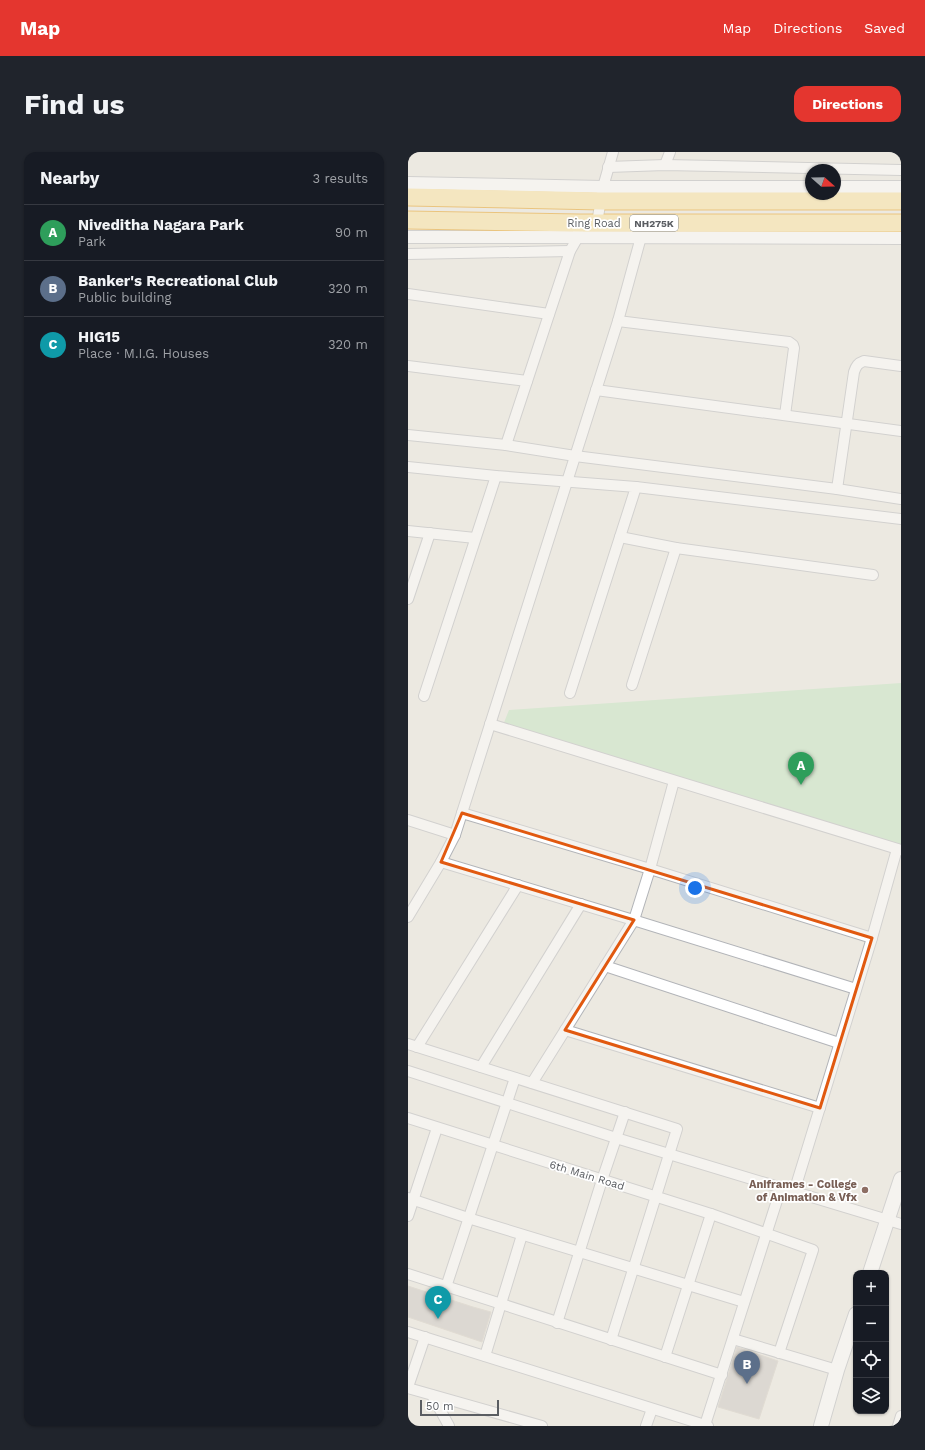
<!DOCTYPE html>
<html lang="en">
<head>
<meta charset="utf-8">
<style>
	:root { --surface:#171b24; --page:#20242c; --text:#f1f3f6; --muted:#9ea1a6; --line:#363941; --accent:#e4362f }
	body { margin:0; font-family:"Work Sans",sans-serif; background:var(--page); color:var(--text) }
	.controls { position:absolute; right:12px; bottom:12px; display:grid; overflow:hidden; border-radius:8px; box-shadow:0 1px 3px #0004 }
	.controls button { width:36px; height:36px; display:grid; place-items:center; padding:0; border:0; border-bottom:1px solid var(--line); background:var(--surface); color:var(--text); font:20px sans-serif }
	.compass { position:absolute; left:397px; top:12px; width:36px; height:36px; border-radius:50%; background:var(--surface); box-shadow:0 1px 3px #0004; rotate:110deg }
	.scale { position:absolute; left:12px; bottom:10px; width:79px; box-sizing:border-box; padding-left:4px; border:2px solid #5a5d62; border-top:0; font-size:11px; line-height:14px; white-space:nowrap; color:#5a5d62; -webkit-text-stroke:3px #fff; paint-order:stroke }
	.you { position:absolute; left:287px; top:736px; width:14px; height:14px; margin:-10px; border:3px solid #fff; border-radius:50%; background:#1a73e8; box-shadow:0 0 0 6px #1a73e833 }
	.badge { display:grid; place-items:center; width:26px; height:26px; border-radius:50%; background:var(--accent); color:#fff; font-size:13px; font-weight:700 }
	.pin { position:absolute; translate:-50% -33px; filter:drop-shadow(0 1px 2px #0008) }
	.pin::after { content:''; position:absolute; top:21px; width:14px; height:12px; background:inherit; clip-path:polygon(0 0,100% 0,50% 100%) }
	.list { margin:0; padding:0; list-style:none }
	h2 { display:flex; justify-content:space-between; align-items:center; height:52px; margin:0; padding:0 16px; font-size:17px }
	h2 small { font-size:13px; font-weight:400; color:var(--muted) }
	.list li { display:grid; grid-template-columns:26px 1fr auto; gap:12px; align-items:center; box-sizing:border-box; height:56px; padding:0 16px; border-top:1px solid var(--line) }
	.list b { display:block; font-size:15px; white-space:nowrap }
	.list p { margin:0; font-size:13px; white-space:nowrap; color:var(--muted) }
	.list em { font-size:13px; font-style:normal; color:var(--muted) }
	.icon { flex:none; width:22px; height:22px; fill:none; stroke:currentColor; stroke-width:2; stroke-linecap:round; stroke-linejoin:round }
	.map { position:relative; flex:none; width:493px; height:1274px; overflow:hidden; border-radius:12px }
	header { display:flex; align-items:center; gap:24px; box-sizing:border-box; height:56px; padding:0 20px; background:var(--accent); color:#fff }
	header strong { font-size:19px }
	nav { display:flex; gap:22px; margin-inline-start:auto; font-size:14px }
	.intro { display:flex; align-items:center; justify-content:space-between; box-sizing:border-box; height:96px; padding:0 24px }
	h1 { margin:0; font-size:28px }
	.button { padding:10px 18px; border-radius:12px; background:var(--accent); color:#fff; font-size:14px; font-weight:700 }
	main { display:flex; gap:24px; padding:0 24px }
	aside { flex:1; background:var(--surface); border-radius:12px; box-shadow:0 1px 3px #0004 }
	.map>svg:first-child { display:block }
</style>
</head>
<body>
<header>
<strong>Map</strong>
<nav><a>Map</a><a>Directions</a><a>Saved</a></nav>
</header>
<div class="intro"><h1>Find us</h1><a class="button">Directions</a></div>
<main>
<aside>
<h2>Nearby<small>3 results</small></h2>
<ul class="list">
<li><span class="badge" style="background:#2e9e5b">A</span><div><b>Niveditha Nagara Park</b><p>Park</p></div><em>90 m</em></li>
<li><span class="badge" style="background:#5c6f8a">B</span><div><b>Banker's Recreational Club</b><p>Public building</p></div><em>320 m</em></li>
<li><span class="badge" style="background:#0f9aa8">C</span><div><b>HIG15</b><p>Place · M.I.G. Houses</p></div><em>320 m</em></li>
</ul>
</aside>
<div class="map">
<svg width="493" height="1274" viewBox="0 0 493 1274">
	<rect width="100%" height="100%" fill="#ece9e1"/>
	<polygon fill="#bfe4bd" points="493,531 493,693 95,573 101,558"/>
	<g fill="#c8c4be" stroke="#d1cbc0">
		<polygon points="0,1134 65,1155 83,1160 74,1190 0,1165"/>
		<polygon points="329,1195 370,1209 351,1267 310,1255"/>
	</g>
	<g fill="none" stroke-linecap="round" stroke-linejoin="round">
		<defs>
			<g id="minor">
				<polyline points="257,13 262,0"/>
				<polyline points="200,15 257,13 493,18"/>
				<polyline points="189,71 195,35 205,0"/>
				<polyline points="0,102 162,99"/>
				<polyline points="0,142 141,162"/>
				<polyline points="210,169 381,190 385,193 386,196 377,263"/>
				<polyline points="0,214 119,229"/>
				<polyline points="188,238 493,279"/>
				<polyline points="0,283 98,293 167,304 429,337 493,347"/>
				<polyline points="98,293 162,99 170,85 170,78"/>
				<polyline points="0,315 88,324 228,335 162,541"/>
				<polyline points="228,335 493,367"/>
				<path d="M429,337L446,220C448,214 450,211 456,209L493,214"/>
				<polyline points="0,379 67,386"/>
				<polyline points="212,385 268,396 224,533"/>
				<polyline points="268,396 465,423"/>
				<polyline points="0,447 22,381"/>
				<polyline points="16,544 88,324"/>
				<polyline points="82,572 493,698"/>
				<polyline points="54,661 242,717 464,786"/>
				<polyline points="0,668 47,683"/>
				<polyline points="33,710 222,767 448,837"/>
				<polyline points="0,765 33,710 47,683 210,169 233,85"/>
				<polyline points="197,814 431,891"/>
				<polyline points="157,878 412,956"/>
				<polyline points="0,892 269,977 203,1188"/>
				<polyline points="9,895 110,733"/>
				<polyline points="73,915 173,752"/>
				<polyline points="0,919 208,986 493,1072"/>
				<polyline points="124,931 226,768 242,717 266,629"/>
				<polyline points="0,966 303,1062 405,1098 371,1201"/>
				<polyline points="386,1040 464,786 489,697"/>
				<polyline points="0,1046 60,1066 336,1150"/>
				<polyline points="0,1064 29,976"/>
				<polyline points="0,1122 314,1223"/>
				<polyline points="38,1135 107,926"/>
				<polyline points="149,1171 194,1028 217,960"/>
				<polyline points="0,1180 300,1274"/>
				<polyline points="325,1187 429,1218"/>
				<polyline points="77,1204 114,1083"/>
				<polyline points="257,1205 303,1062"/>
				<polyline points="0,1235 17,1185"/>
				<polyline points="0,1236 134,1274"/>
				<polyline points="24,1243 41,1274"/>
				<polyline points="297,1273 373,1036"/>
				<polyline points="238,1274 244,1257"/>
				<polyline points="490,1274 493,1264"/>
			</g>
			<g id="tertiary">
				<polyline points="0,31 195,35 403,35"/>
				<polyline points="427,35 493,35"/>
				<path d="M0,85C164,84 329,86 493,86"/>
			</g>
			<g id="secondary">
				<polyline points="462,1121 493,1027"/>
				<polyline points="413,1274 429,1218 448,1162"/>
			</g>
			<g id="trunk">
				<polyline points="0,45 193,49 493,49"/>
				<polyline points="0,68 171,71 493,71"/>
			</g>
		</defs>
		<use href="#minor" stroke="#b2b4b8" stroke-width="12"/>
		<use href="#tertiary" stroke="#b2b4b8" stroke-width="14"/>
		<use href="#secondary" stroke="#b1b4b9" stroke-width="16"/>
		<use href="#trunk" stroke="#e79806" stroke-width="19"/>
		<use href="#minor" stroke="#fff" stroke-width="10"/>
		<use href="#tertiary" stroke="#fff" stroke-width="12"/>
		<use href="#secondary" stroke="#fff" stroke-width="14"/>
		<use href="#trunk" stroke="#fce298" stroke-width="17"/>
	</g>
	<path d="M0 0H493V1274H0ZM54,661L464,786L412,956L157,878L226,768L33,710Z" fill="#ece9e1" fill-opacity=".55" fill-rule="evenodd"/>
	<path fill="none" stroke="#e15910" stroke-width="3" stroke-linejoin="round" d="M54,661L464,786L412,956L157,878L226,768L33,710Z"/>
	<circle fill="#8d6e63" stroke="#fff" stroke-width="1.5" cx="457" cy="1038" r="4"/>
	<g text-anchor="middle" stroke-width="3.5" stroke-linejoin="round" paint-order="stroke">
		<rect fill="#fff" stroke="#8c8e91" stroke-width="1" x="222" y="63" width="48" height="16" rx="3"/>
		<g font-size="10" font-weight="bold" fill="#5a5d62">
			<text x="246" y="75">NH275K</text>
		</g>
		<g font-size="11" fill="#5a5d62" stroke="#fff">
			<text x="186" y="75">Ring Road</text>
			<text transform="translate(179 1023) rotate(17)" y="4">6th Main Road</text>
		</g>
		<g font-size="11" font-weight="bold" fill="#785e54" stroke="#fff" text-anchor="end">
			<text x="449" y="1036">Aniframes - College<tspan x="449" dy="13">of Animation &amp; Vfx</tspan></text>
		</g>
	</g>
</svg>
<div class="controls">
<button>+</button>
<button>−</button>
<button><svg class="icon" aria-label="locate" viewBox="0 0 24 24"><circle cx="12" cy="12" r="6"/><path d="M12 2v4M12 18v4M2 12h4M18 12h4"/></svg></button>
<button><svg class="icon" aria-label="layers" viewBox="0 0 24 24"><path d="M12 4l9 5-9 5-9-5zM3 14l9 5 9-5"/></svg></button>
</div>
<svg class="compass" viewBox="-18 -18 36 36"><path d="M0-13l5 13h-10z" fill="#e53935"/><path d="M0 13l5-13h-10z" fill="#9ea1a6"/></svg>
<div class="scale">50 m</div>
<div class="you"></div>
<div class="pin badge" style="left:393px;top:633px;background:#2e9e5b">A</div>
<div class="pin badge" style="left:339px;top:1232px;background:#5c6f8a">B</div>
<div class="pin badge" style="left:30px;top:1167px;background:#0f9aa8">C</div>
</div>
</main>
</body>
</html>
